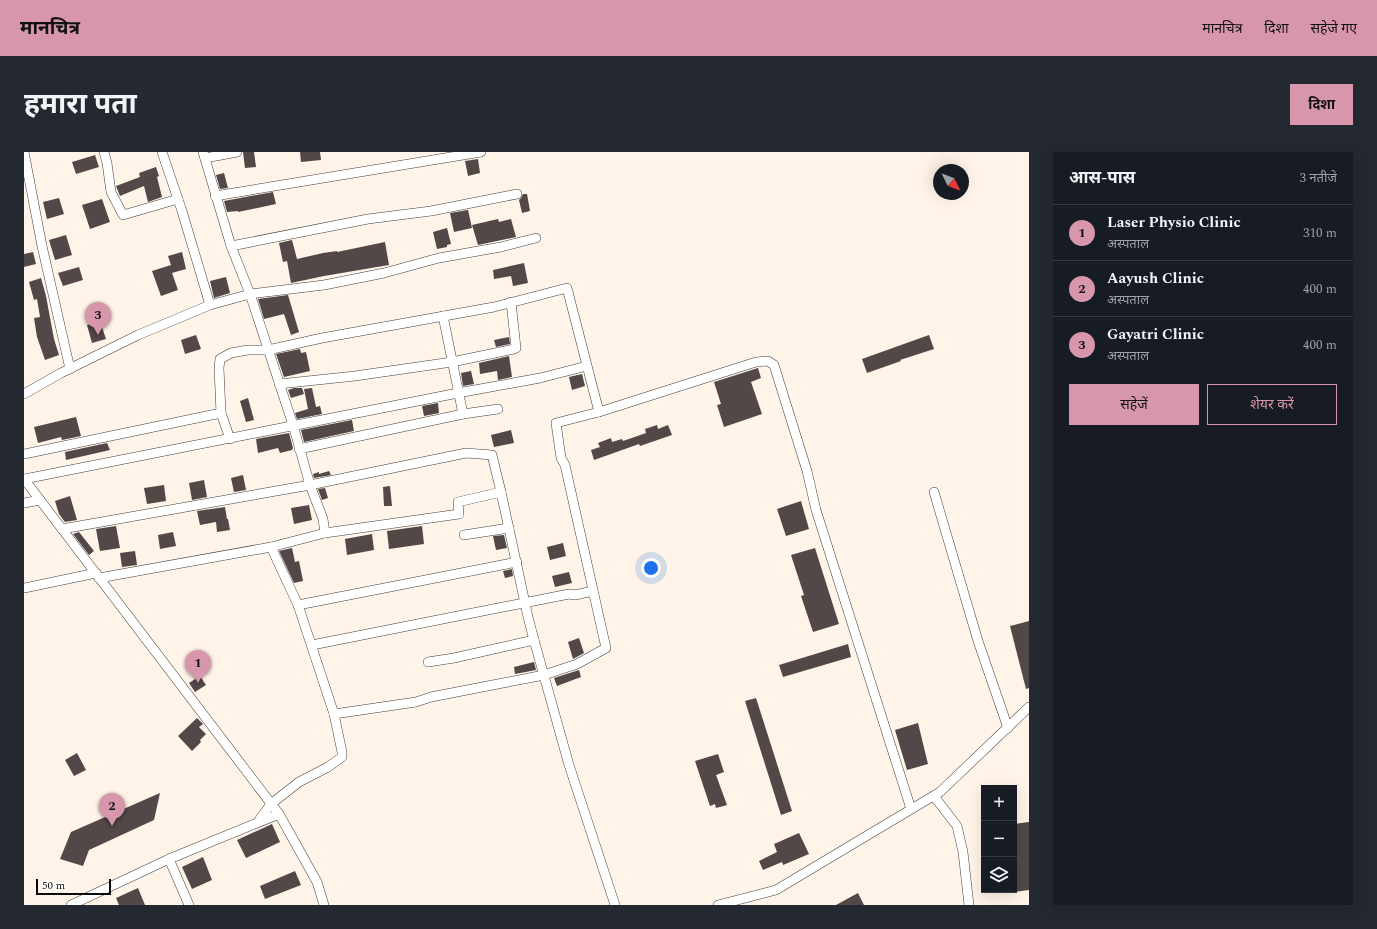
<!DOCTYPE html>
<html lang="hi">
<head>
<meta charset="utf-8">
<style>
	:root { --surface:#171b24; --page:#242831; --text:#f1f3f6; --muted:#9ea1a6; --line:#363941; --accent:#d796ab }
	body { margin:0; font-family:Spectral,"Noto Sans Devanagari",serif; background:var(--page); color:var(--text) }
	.controls { position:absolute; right:12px; bottom:12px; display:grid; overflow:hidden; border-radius:0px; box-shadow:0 4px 16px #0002 }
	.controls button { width:36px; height:36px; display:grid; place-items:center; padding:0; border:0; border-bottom:1px solid var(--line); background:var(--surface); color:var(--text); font:20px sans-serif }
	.compass { position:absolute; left:909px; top:12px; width:36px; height:36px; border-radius:50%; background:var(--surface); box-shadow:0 4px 16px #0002; rotate:133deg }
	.scale { position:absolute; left:12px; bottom:10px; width:75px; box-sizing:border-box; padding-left:4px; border:2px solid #0a0a0a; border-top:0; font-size:11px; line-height:14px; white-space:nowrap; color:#0a0a0a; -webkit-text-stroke:3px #fff; paint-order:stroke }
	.you { position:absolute; left:627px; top:416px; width:14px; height:14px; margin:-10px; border:3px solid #fff; border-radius:50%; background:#1a73e8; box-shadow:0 0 0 6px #1a73e833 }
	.badge { display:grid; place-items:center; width:26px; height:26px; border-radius:50%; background:var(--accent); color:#111; font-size:13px; font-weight:700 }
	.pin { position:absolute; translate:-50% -33px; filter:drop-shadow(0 1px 2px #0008) }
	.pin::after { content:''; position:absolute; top:21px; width:14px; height:12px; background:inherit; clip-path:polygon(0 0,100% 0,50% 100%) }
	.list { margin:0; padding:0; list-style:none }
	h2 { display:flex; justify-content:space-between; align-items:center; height:52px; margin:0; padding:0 16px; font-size:17px }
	h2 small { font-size:13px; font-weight:400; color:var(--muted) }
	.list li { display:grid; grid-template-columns:26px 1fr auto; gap:12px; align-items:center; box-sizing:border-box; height:56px; padding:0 16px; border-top:1px solid var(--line) }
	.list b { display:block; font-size:15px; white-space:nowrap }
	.list p { margin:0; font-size:13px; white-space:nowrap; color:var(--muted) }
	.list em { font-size:13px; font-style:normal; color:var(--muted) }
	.actions { display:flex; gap:8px; padding:12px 16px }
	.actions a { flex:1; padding:9px 0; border:1px solid var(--accent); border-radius:0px; text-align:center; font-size:14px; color:var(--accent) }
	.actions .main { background:var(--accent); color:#111 }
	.icon { flex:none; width:22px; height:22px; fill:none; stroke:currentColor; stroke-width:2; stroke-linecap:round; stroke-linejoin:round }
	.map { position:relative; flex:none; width:1005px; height:753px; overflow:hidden; border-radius:0px }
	header { display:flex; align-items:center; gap:24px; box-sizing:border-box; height:56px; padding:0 20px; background:var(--accent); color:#111 }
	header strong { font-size:19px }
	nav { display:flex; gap:22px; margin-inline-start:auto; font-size:14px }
	.intro { display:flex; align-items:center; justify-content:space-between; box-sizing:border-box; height:96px; padding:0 24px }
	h1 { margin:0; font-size:28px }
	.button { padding:10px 18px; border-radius:0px; background:var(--accent); color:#111; font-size:14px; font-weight:700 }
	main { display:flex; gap:24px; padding:0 24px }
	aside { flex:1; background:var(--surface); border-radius:0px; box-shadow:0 4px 16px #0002 }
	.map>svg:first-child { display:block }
</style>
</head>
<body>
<header>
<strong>मानचित्र</strong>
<nav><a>मानचित्र</a><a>दिशा</a><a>सहेजे गए</a></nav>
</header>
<div class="intro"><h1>हमारा पता</h1><a class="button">दिशा</a></div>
<main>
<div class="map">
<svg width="1005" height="753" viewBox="0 0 1005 753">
	<rect width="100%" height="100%" fill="#fff4e7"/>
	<g fill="#524847">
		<polygon points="219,0 230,0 232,15 221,16"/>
		<polygon points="276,0 296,0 297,8 277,10"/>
		<polygon points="71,3 75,15 52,22 48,10"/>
		<polygon points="454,7 456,21 444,24 441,9"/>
		<polygon points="132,15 135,24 133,25 138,45 124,50 120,34 96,44 92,34 116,25 115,21"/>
		<polygon points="200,21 204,36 196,37 192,23"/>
		<polygon points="249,40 252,52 214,60 214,59 203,60 200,49"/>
		<polygon points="499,42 503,42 506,59 498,61 495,48 497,46"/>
		<polygon points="35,46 40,62 23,67 19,50"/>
		<polygon points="78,47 86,70 66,77 58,53"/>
		<polygon points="444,58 448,76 430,80 426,61"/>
		<polygon points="474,67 475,70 487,67 492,85 454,93 448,73"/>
		<polygon points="423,76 427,92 423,93 423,95 413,97 409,80"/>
		<polygon points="42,83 48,103 31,108 25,88"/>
		<polygon points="268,88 273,107 299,101 313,99 313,100 361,90 365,113 300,124 267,131 263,109 259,110 255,91"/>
		<polygon points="9,100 12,112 0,115 0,102"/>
		<polygon points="158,100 162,117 148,121 154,138 137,144 128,119 147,113 144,104"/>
		<polygon points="500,111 504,131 489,134 487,124 470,127 469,118"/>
		<polygon points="55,115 59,128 39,134 34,121"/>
		<polygon points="202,125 206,141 190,146 186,129"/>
		<polygon points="17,126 22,144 30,187 35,203 21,208 13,185 10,166 16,165 13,147 10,148 5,130"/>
		<polygon points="264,143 275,180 267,183 260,162 240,167 234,147"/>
		<polygon points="76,169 82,187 68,191 63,173"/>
		<polygon points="172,183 177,197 161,202 157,188"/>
		<polygon points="905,183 910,197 876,208 877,209 843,221 838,207"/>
		<polygon points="485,185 486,192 472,195 470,188"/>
		<polygon points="276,197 277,201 282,200 286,219 260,225 252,202"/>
		<polygon points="485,204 488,225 474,228 473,219 456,222 455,211"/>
		<polygon points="734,216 737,226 727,230 738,262 700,275 693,253 697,252 690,230"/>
		<polygon points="447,219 450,232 439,234 437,221"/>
		<polygon points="558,222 561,234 548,238 545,225"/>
		<polygon points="270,236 278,236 280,242 267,246 264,238"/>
		<polygon points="288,236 292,255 296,254 298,262 273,267 271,261 284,257 280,237"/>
		<polygon points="224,246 230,268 222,270 216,249"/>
		<polygon points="414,251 415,261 400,264 398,254"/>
		<polygon points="52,265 57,284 38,288 37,285 14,291 10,275"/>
		<polygon points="328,268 330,279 280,290 277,278"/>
		<polygon points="633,273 634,277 644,273 648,283 616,294 615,292 570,308 567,298 576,295 574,291 587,286 588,290 598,287 599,289 622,281 621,277"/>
		<polygon points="487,278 490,291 470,295 467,283"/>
		<polygon points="265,281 269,296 268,298 256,301 254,296 234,301 232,287"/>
		<polygon points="83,291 86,298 42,308 41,300"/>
		<polygon points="305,319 307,323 290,326 289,322 295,320 295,322"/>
		<polygon points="219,323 222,338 210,340 207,326"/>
		<polygon points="180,328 183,345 168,348 165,331"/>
		<polygon points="140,333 142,349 123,352 120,336"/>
		<polygon points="366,334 368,354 360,354 359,335"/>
		<polygon points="301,336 304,346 298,348 294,337"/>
		<polygon points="46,344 53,368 41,370 35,362 31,349"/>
		<polygon points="777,349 785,377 762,384 753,357"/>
		<polygon points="285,353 288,368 270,372 267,356"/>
		<polygon points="201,355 203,367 204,367 206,378 193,380 192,370 176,373 173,359"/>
		<polygon points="92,374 96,396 76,399 72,377"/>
		<polygon points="398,374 400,392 365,397 363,379"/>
		<polygon points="55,380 70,399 65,403 49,382"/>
		<polygon points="149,380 152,394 136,397 134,383"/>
		<polygon points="348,382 350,398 323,403 321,387"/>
		<polygon points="480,383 483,396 472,398 469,384"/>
		<polygon points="539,391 542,404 526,408 523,395"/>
		<polygon points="268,396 271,410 275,409 279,429 270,431 255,399"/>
		<polygon points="791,396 815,472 789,480 777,444 780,443 767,403"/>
		<polygon points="111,399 113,413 98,415 96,401"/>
		<polygon points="488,417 489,424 481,426 479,419"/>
		<polygon points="545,420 548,431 531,435 528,424"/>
		<polygon points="1005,469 1005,536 1002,537 986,474"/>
		<polygon points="555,486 560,501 549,507 544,490"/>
		<polygon points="824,492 827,505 759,525 755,513"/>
		<polygon points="510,510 512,518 491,522 490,515"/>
		<polygon points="555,518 557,525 533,534 530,526"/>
		<polygon points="176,524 182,533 171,540 165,531"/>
		<polygon points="732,546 768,659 757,663 721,549"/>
		<polygon points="173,566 179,572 175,575 182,582 176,588 177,590 168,599 154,584"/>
		<polygon points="894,571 904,612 883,618 871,578"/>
		<polygon points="53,601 62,618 50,624 41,608"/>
		<polygon points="694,602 700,620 692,623 703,653 692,656 691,652 686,654 671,609"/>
		<polygon points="136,641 130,668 65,698 59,714 36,707 47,680"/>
		<polygon points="1005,670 1005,738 990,740 990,672"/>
		<polygon points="248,672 256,690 222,706 213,688"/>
		<polygon points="775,681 785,702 759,713 758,710 739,718 735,709 753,700 750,692"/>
		<polygon points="179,705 188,728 168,737 158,715"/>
		<polygon points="271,719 277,733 241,747 236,734"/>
		<polygon points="114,736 121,753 95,753 92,746"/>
		<polygon points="834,741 840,753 812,753"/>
	</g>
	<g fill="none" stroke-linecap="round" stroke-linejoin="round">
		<defs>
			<g id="street">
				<polyline points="0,0 18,94 46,217"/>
				<polyline points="80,0 83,11 87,40 99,63 154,47"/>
				<polyline points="138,0 158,59 186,153"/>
				<polyline points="179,0 207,94 226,142 269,273 286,333 299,367 301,381"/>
				<polyline points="181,6 213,0"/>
				<polyline points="191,44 457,0"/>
				<polyline points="207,94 344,67 407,59 493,42"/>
				<polyline points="419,164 439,262"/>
				<polyline points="255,232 331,224 428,210 490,197 492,196 487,150"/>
				<polyline points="0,242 37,221 114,183 186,153 226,142 300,133 360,121 415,106 477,95 512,86"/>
				<polyline points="206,287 197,261 195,216 196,207 207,201 224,198 244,198 298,186 470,155 543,136 575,260"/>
				<polyline points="275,297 439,262 474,257"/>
				<polyline points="0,302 197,261"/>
				<polyline points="0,327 434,241 516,226 563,214"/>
				<polyline points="0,327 255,662 293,730 300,753"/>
				<polyline points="910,340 954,489 984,576"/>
				<polyline points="0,351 16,348"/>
				<polyline points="38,377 286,333 442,301 468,303 477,340"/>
				<polyline points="440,383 485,376"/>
				<polyline points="75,426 247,395 301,381 435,362 434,350 477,340 504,465 510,488 545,613 591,753"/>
				<polyline points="0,436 72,421"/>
				<polyline points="274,453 493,410"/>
				<polyline points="288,493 545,442 551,443 569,439"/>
				<polyline points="404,510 430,506 510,488"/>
				<polyline points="310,562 392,550 407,545 520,523 553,512 582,496 541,313 537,306 532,271 575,260 732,210 744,209 750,213 783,319 792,358 887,657"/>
				<polyline points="910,644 933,674 939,700 945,753"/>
				<polyline points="233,671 247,652 275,630 304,615 318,605 318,600 310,562 274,453 247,395"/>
				<polyline points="145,707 165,753"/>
				<polyline points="47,753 145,707 255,662"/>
				<polyline points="694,753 752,738 916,640 1005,555"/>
			</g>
		</defs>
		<use href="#street" stroke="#3d3d3d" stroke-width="10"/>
		<use href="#street" stroke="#fff" stroke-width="9"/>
	</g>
</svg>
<div class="controls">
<button>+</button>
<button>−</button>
<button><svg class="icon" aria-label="layers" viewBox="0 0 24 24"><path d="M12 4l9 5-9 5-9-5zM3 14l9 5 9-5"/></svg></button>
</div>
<svg class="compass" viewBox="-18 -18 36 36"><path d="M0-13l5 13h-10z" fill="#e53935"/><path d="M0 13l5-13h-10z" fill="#9ea1a6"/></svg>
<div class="scale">50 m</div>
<div class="you"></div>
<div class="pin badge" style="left:174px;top:531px">1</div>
<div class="pin badge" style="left:88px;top:674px">2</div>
<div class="pin badge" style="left:74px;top:183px">3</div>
</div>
<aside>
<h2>आस-पास<small>3 नतीजे</small></h2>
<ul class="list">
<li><span class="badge">1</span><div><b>Laser Physio Clinic</b><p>अस्पताल</p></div><em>310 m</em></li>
<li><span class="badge">2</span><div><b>Aayush Clinic</b><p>अस्पताल</p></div><em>400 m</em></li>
<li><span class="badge">3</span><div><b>Gayatri Clinic</b><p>अस्पताल</p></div><em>400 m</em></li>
</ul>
<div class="actions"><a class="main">सहेजें</a><a>शेयर करें</a></div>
</aside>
</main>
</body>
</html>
